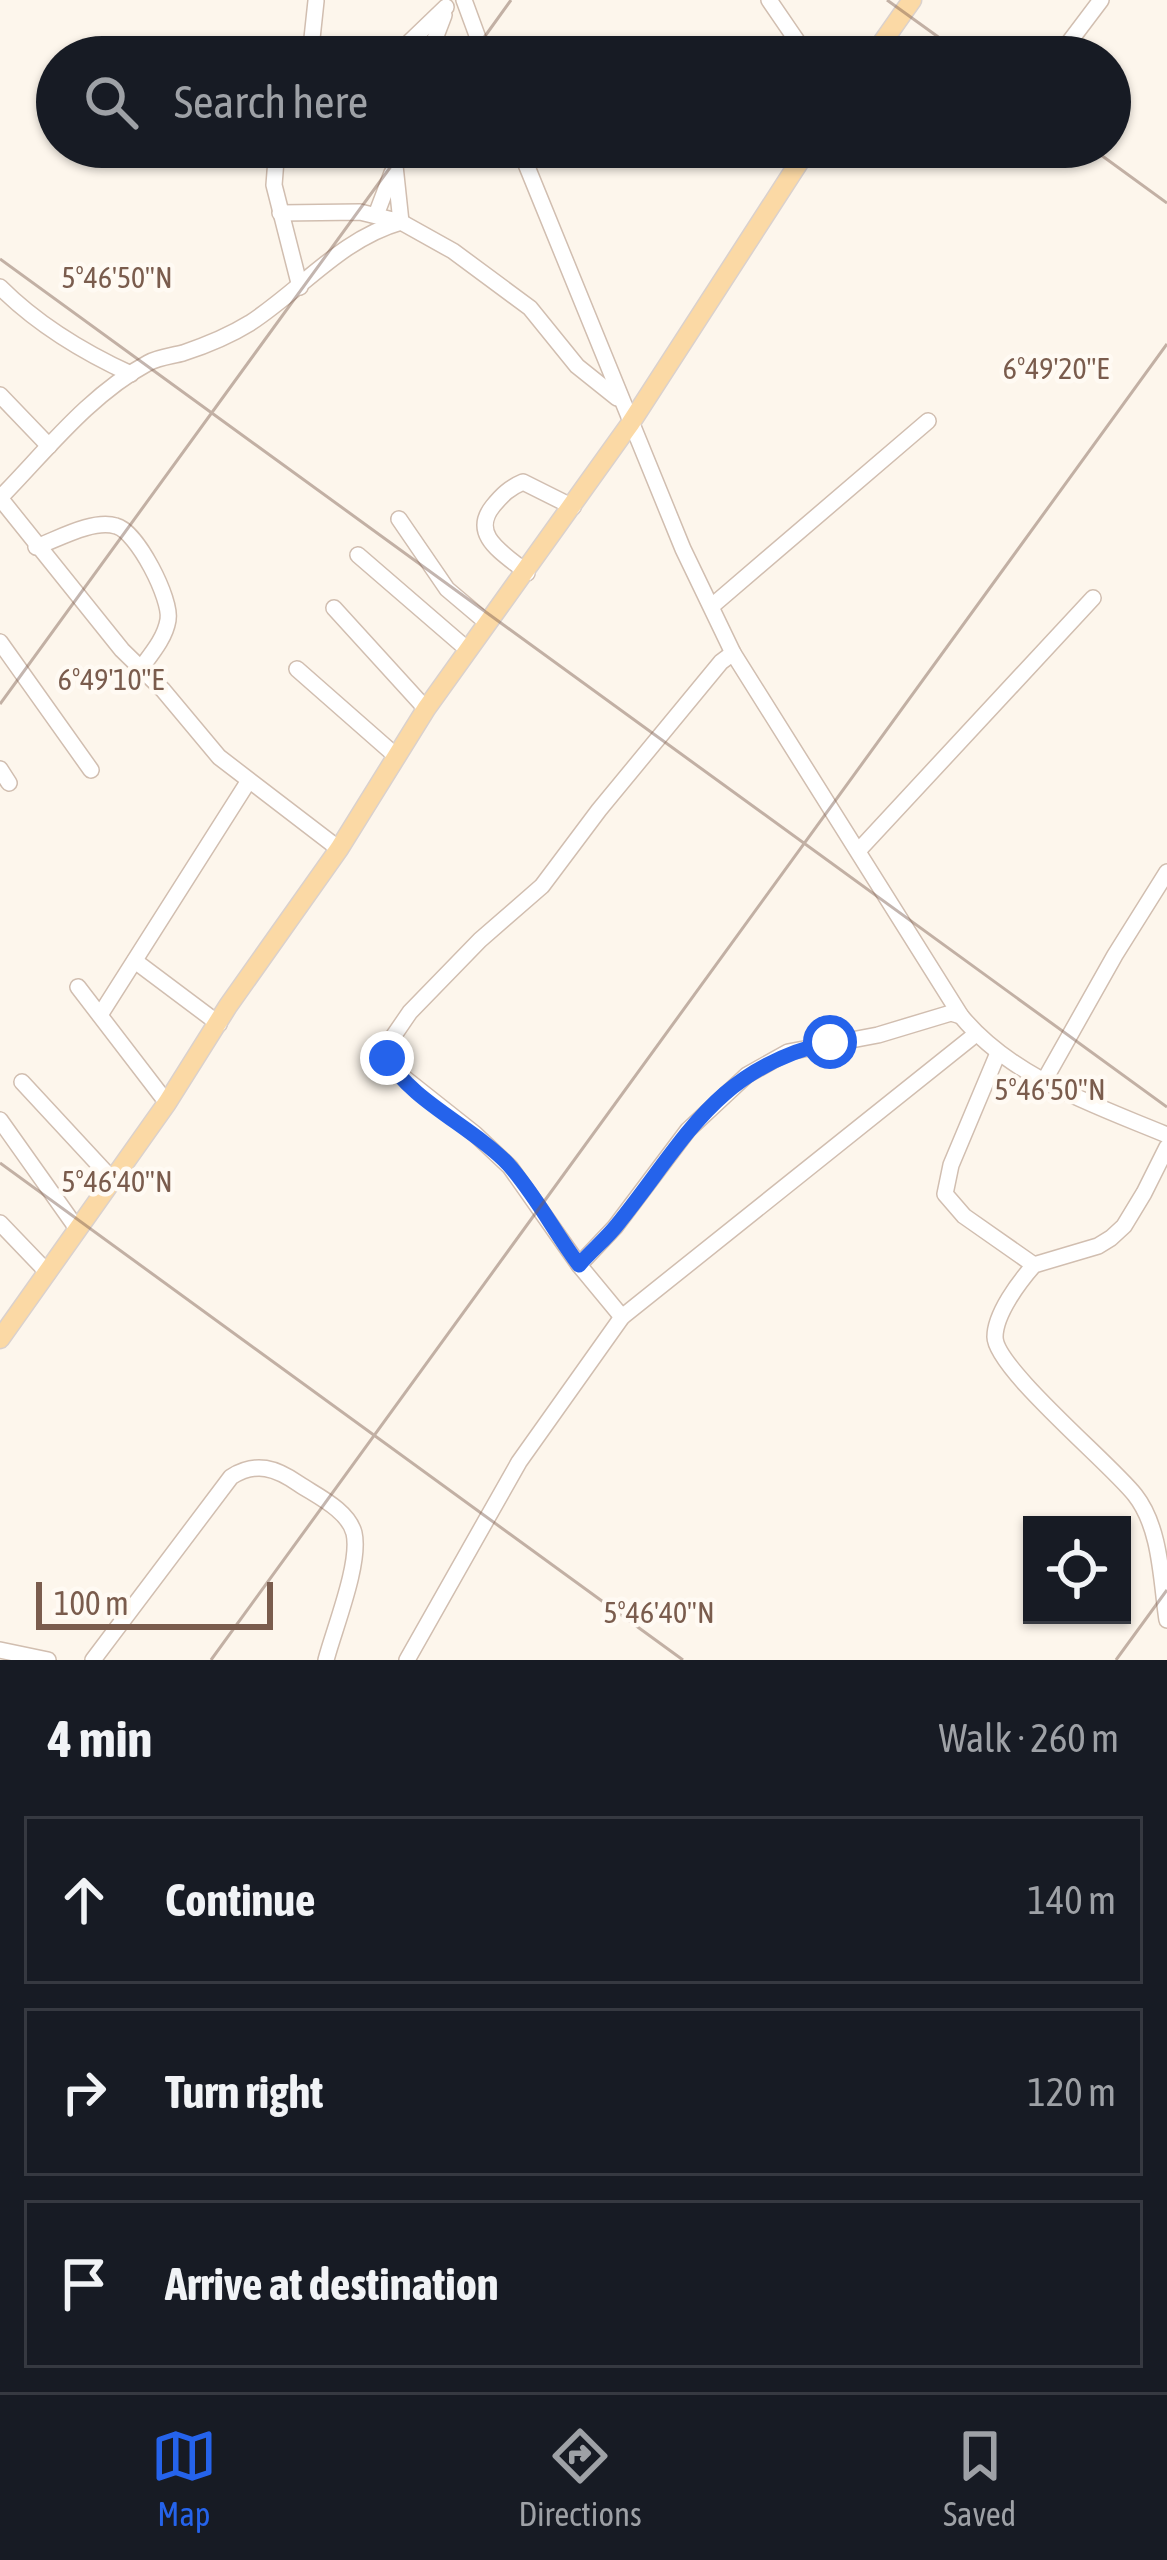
<!DOCTYPE html>
<html lang="en">
<head>
<meta charset="utf-8">
<style>
	:root { --surface:#171b24; --page:#242831; --text:#f1f3f6; --muted:#9ea1a6; --line:#363941; --accent:#2563eb }
	body { margin:0; font-family:"Asap Condensed",sans-serif; background:var(--page); color:var(--text) }
	.controls { position:absolute; right:36px; bottom:36px; display:grid; overflow:hidden; border-radius:0px; box-shadow:0 3px 9px #0004 }
	.controls button { width:108px; height:108px; display:grid; place-items:center; padding:0; border:0; border-bottom:3px solid var(--line); background:var(--surface); color:var(--text); font:60px sans-serif }
	.scale { position:absolute; left:36px; bottom:30px; width:237px; box-sizing:border-box; padding-left:12px; border:6px solid #7a5c4d; border-top:0; font-size:33px; line-height:42px; white-space:nowrap; color:#7a5c4d; -webkit-text-stroke:9px #fffaf3; paint-order:stroke }
	.stop { position:absolute; width:36px; height:36px; margin:-27px; border:9px solid #2563eb; border-radius:50%; background:#fff }
	.stop.end { background:#2563eb; border-color:#fff; box-shadow:0 3px 12px #0008 }
	.list { margin:0; padding:0; list-style:none }
	h2 { display:flex; justify-content:space-between; align-items:center; height:156px; margin:0; padding:0 48px; font-size:51px }
	h2 small { font-size:39px; font-weight:400; color:var(--muted) }
	.list li { display:grid; grid-template-columns:78px 1fr auto; gap:36px; align-items:center; box-sizing:border-box; height:168px; margin:0 24px 24px; padding:0 24px; border:3px solid var(--line); border-radius:0px }
	.list b { display:block; font-size:45px; white-space:nowrap }
	.list em { font-size:39px; font-style:normal; color:var(--muted) }
	.icon { flex:none; width:66px; height:66px; fill:none; stroke:currentColor; stroke-width:2; stroke-linecap:round; stroke-linejoin:round }
	.map { position:relative; flex:none; width:1167px; height:1660px; overflow:hidden }
	.search { position:absolute; background:var(--surface); box-shadow:0 3px 9px #0004; left:36px; right:36px; top:36px; height:132px; display:flex; align-items:center; gap:30px; box-sizing:border-box; padding:0 42px; border-radius:66px; color:var(--muted); font-size:45px }
	.sheet { height:732px; background:var(--surface) }
	nav { display:flex; justify-content:space-around; align-items:center; box-sizing:border-box; height:168px; border-top:3px solid var(--line); background:var(--surface); font-size:33px; color:var(--muted) }
	nav a { display:grid; justify-items:center; gap:6px }
	nav .on { color:var(--accent) }
	.map>svg:first-child { display:block }
</style>
</head>
<body>
<div class="map">
<svg width="1167" height="1660" viewBox="0 0 1167 1660">
	<rect width="100%" height="100%" fill="#fdf6ec"/>
	<g fill="none" stroke-linecap="round" stroke-linejoin="round">
		<defs>
			<g id="minor">
				<polyline points="464,0 485,57"/>
				<polyline points="769,0 808,57"/>
				<polyline points="310,57 316,1"/>
				<polyline points="394,57 446,7"/>
				<polyline points="428,57 444,15"/>
				<polyline points="1058,57 1101,0"/>
				<polyline points="277,147 274,185 300,287"/>
				<path d="M519,147L683,549L733,653L961,1016C1012,1078 1095,1105 1167,1135"/>
				<polyline points="280,213 360,212 401,222 393,147"/>
				<polyline points="376,215 392,173"/>
				<path d="M0,287C37,324 83,352 131,374"/>
				<polyline points="0,395 49,446"/>
				<path d="M0,498C46,451 89,395 148,363C159,357 172,356 183,353C207,345 229,336 250,323C302,289 341,239 401,222L453,251L530,308L577,366L617,398"/>
				<polyline points="0,498 122,650 163,690 219,757 339,849"/>
				<polyline points="399,519 447,589 486,622"/>
				<path d="M36,547C58,539 93,519 116,526C137,531 172,600 168,620C165,638 152,653 141,668"/>
				<polyline points="358,555 468,650"/>
				<path d="M527,573C505,554 469,536 493,506C502,495 509,488 523,482L573,507"/>
				<polyline points="712,606 928,421"/>
				<polyline points="334,608 426,709"/>
				<polyline points="0,642 91,770"/>
				<polyline points="297,669 396,756"/>
				<polyline points="0,769 9,783"/>
				<polyline points="859,850 1093,598"/>
				<polyline points="135,961 219,1024"/>
				<polyline points="78,987 167,1103"/>
				<polyline points="100,1015 248,782"/>
				<polyline points="998,1053 951,1165 945,1194 964,1216 1034,1265"/>
				<polyline points="1044,1081 1115,955 1167,872"/>
				<polyline points="22,1082 111,1178"/>
				<polyline points="0,1120 78,1230"/>
				<path d="M1167,1147L1144,1193L1124,1226L1111,1238L1098,1246L1034,1265C1019,1282 995,1314 995,1337C995,1368 1112,1465 1135,1495C1161,1528 1161,1580 1167,1620"/>
				<polyline points="0,1223 48,1273"/>
				<polyline points="579,1265 615,1227 688,1130 747,1075 788,1052 878,1035 951,1013 961,1016"/>
				<polyline points="622,1317 579,1265 510,1167 475,1134 393,1069 386,1047 410,1012 480,940 542,886 599,810 721,662 733,653"/>
				<polyline points="0,1650 48,1660"/>
				<path d="M93,1660L231,1477C256,1461 276,1468 299,1484C317,1496 348,1510 354,1533C361,1563 334,1629 326,1660"/>
				<polyline points="407,1660 519,1462 622,1317 976,1034"/>
			</g>
			<g id="major">
				<polyline points="872,57 912,0"/>
				<polyline points="0,1339 167,1103 228,1006 339,849 426,709 630,424 809,147"/>
			</g>
		</defs>
		<use href="#minor" stroke="#d1beb0" stroke-width="18"/>
		<use href="#major" stroke="#dad1cd" stroke-width="21"/>
		<use href="#minor" stroke="#fff" stroke-width="15"/>
		<use href="#major" stroke="#fbd9a5" stroke-width="18"/>
	</g>
	<g fill="none" stroke-linecap="round" stroke-linejoin="round">
		<path stroke="#2563eb" stroke-width="15" d="M387,1058C411,1101 473,1127 508,1164C535,1194 555,1233 579,1265C591,1251 606,1239 617,1225C685,1141 715,1068 830,1042"/>
	</g>
	<path fill="none" stroke="#7a5c4d" stroke-width="3" stroke-opacity="0.45" d="M887,0L966,57M470,57L511,0M1090,147L1167,203M0,259L1167,1107M0,704L405,147M0,1163L683,1660M211,1660L1167,344M1116,1660L1167,1590"/>
	<g font-size="30" text-anchor="middle" fill="#7a5c4d" stroke="#fffaf3" stroke-width="9" stroke-linejoin="round" paint-order="stroke">
		<text x="117" y="288">5°46'50"N</text>
		<text x="1056" y="379">6°49'20"E</text>
		<text x="111" y="690">6°49'10"E</text>
		<text x="1050" y="1100">5°46'50"N</text>
		<text x="117" y="1192">5°46'40"N</text>
		<text x="659" y="1623">5°46'40"N</text>
	</g>
</svg>
<div class="controls">
<button><svg class="icon" aria-label="locate" viewBox="0 0 24 24"><circle cx="12" cy="12" r="6"/><path d="M12 2v4M12 18v4M2 12h4M18 12h4"/></svg></button>
</div>
<div class="scale">100 m</div>
<div class="stop" style="left:830px;top:1042px"></div>
<div class="stop end" style="left:387px;top:1058px"></div>
<div class="search"><svg class="icon" aria-label="search" viewBox="0 0 24 24"><circle cx="10" cy="10" r="6"/><path d="M15 15l6 6"/></svg>Search here</div>
</div>
<section class="sheet">
<h2>4 min<small>Walk · 260 m</small></h2>
<ul class="list">
<li><svg class="icon" aria-label="ahead" viewBox="0 0 24 24"><path d="M12 20V5M6 11l6-6 6 6"/></svg><div><b>Continue</b></div><em>140 m</em></li>
<li><svg class="icon" aria-label="right" viewBox="0 0 24 24"><path d="M7 20v-9h11M14 6l5 5-5 5"/></svg><div><b>Turn right</b></div><em>120 m</em></li>
<li><svg class="icon" aria-label="arrive" viewBox="0 0 24 24"><path d="M6 21V4h12l-3 4 3 4H6"/></svg><div><b>Arrive at destination</b></div></li>
</ul>
</section>
<nav>
<a class="on"><svg class="icon" aria-label="map" viewBox="0 0 24 24"><path d="M3 6l6-2 6 2 6-2v14l-6 2-6-2-6 2zM9 4v14M15 6v14"/></svg>Map</a>
<a><svg class="icon" aria-label="directions" viewBox="0 0 24 24"><path d="M12 3l9 9-9 9-9-9zM9 14v-3h6M13 9l2 2-2 2"/></svg>Directions</a>
<a><svg class="icon" aria-label="saved" viewBox="0 0 24 24"><path d="M7 4h10v16l-5-4-5 4z"/></svg>Saved</a>
</nav>
</body>
</html>
